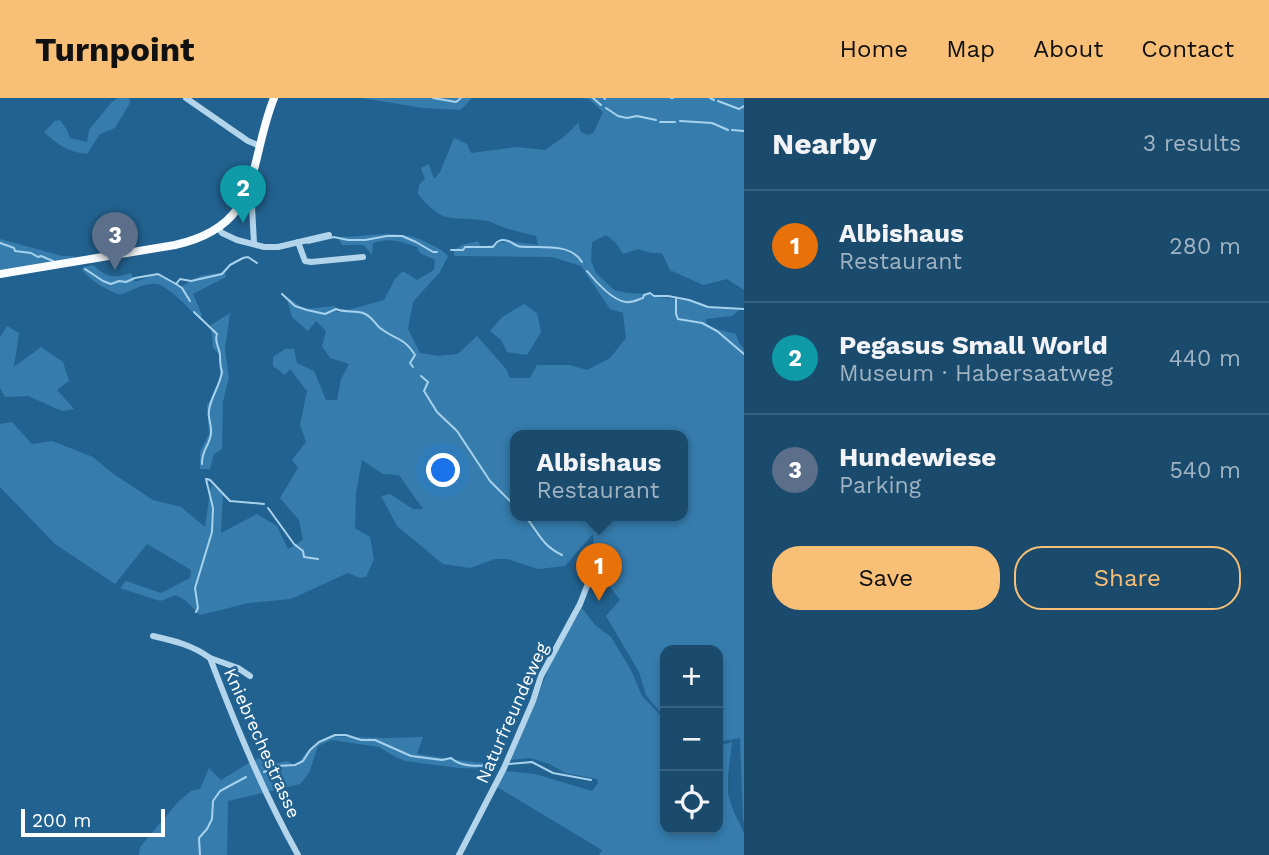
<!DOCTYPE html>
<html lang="en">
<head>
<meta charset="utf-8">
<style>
	:root { --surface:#1a4a6c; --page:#275474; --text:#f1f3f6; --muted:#9fb3c2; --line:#38627f; --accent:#f8bf76 }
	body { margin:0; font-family:"Work Sans",sans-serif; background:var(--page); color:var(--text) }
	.controls { position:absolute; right:21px; bottom:21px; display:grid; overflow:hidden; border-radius:14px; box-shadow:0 4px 10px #0003 }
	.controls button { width:63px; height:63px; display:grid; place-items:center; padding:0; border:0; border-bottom:2px solid var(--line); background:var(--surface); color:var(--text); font:35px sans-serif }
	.scale { position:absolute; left:21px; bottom:18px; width:144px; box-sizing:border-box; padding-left:7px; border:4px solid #fff; border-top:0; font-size:19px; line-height:24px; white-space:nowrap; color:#fff; -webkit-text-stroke:5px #226290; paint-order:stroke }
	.you { position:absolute; left:444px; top:373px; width:24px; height:24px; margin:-18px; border:5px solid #fff; border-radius:50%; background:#1a73e8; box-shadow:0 0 0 10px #1a73e833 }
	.badge { display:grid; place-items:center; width:46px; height:46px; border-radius:50%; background:var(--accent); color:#fff; font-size:23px; font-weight:700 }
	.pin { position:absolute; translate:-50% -58px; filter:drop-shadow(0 2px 4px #0008) }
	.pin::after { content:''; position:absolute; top:37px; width:24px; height:21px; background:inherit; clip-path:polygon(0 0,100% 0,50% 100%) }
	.popup { position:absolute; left:510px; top:332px; width:178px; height:91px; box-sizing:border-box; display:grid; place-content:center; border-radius:14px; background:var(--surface); filter:drop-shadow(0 2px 5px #0005); font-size:23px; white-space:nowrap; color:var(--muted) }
	.popup b { font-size:26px; color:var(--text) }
	.popup::after { content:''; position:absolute; left:50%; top:100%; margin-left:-14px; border:14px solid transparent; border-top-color:var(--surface) }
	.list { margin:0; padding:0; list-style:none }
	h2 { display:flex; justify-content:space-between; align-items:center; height:91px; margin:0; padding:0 28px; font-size:30px }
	h2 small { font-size:23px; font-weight:400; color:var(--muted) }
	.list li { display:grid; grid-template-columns:46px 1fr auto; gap:21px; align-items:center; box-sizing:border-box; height:112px; padding:0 28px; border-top:2px solid var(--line) }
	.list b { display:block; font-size:26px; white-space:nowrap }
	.list p { margin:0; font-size:23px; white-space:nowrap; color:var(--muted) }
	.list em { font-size:23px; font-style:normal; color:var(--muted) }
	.actions { display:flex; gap:14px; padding:21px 28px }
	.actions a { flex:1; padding:16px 0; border:2px solid var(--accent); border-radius:28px; text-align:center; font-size:24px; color:var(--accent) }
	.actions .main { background:var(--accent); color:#111 }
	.icon { flex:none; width:38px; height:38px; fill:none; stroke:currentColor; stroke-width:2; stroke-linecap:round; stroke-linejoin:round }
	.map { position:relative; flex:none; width:744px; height:757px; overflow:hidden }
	header { display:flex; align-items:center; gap:42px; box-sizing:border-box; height:98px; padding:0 35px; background:var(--accent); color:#111 }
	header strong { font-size:33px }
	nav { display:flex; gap:38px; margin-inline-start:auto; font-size:24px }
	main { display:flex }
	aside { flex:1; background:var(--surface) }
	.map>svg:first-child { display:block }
</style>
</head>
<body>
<header>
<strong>Turnpoint</strong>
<nav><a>Home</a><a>Map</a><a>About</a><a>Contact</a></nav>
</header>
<main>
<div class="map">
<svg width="744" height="757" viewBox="0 0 744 757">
	<rect width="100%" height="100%" fill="#226290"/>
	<g fill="#367dae" fill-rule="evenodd">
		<path d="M118,0H129L130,5L115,30L100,36L87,56C68,54 58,47 44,34L55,23L60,22L67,32L70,40L87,44L89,32L112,4Z"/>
		<polygon points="362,0 476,0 472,0 461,12 423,10"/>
		<path d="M582,0H744V192L727,181L703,187L670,172L662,155H652L638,151L623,156L616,145L606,137L592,144L591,163L596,175L614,192L627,195L648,196L656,199L700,204L705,209L739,212L732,218L706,221L707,229L736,236L739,245L744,251V724L743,721L740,640L718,644V552H665V620L646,597L639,574L606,518L620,502L609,487L597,488L593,436L565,468L538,471L507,461H495L470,470L443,466L397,428L381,398L390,396L413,411H423L399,377L383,376L362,362L356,395L355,430L370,439L374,461L366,479L360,480L348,475L291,501L249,505L200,517L186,503L176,497L160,503L120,490L126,483L161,495L190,480L191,472L147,446L115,486L55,446L0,389V326L12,324L32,346L52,343L93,359L112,375L153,402L181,409L205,429L211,387L223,395L221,435L257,416L277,428L288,451L303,442L299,422L280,400L298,370L292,362L306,344L300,327L307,293L290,271L285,277L273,268V259L285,251H294L297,265L314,273L326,302H337L341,281L349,266L330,260L322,248L326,233L316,223L308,233L292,219L286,198L304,211L335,208L337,214L352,211L384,202L395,181L403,173L417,182L434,172L435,162L420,155L417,149C403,144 389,139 373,145L372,157L364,147H342L338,139C374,139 397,129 430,146C437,150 443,152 448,158L440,174L413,204L408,231L420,255L438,258L458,256L477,238L506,271L510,280H530L537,267H570L587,272L610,260L626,240L623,215L610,211L581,168L552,159L454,158V152L462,147L478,143L481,149L508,143L538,147L536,138C525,135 513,133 503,129C498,128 493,124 488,123C452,117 445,129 418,96L419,87L425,81L421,70L429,66L434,81L440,74L454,40L467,46L471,55L517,49L545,52L565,38L578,25L581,34L589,37L594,34L603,14L589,1ZM515,337H683V417H515Z"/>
		<polygon points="0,141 62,158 74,158 74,161 0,174"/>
		<path d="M93,167C108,180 112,181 131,175L135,184L159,175L180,189L200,178L225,174L226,179L193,196L202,217L201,222C191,213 170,189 157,186C145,184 131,193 120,197C105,191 92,184 82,172L83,169Z"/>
		<polygon points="524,206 537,215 541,234 527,257 507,254 501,242 490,233 502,219"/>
		<polygon points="230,215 225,252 229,280 223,303 222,351 214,356 210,371 200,371 200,354 209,336 207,307 220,285 220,257 213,250 211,227"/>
		<polygon points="7,228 19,235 14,269 41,249 63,264 69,283 57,292 74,311 62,313 28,298 5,299 0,290 0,239"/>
		<polygon points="582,510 595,527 611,539 631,572 642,598 665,622 665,731 718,731 718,648 732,644 728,678 728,696 733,712 744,735 744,757 599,757 602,752 497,689 505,673 535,676 592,693 598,685 597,681 565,675 550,666 530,660 511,662 532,613 551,564"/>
		<path d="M331,638L384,640L423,639L417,656L465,663L497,666L495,671L459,670L405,663L392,657L379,649L332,642L318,648L309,675L300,686L228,703L227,757H139L140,749L179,703L191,693L200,691L209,670L221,682L252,663L265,658L278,665L287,663L297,668C306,653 315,644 331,638Z"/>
	</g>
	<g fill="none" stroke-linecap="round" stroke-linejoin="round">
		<g stroke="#a7d2ed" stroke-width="2">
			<polyline points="433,0 456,4 461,0"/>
			<polyline points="593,0 601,7"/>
			<polyline points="604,0 605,1"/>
			<polyline points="671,0 673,0"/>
			<polyline points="710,0 714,2"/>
			<polyline points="718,3 739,11 744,8"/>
			<polyline points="606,10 618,18 627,20 637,18 656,22"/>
			<polyline points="680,23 712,25 728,32"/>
			<polyline points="660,24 675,24"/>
			<polyline points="732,32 744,33"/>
			<polyline points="0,145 14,150 15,153 31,155 38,159 41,158 53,163"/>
			<polyline points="308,145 334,139 348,142 365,142 387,138 402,138 416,144 433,154 437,154"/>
			<path d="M451,152H463L465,149H493C496,145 497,143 502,142C510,141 512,146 518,148C520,149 527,149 529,149C547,149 572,147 582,164"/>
			<polyline points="85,171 103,183 111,186 119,183 126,184 135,180 158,176 176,186 180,181 191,183 222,176 230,167 243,160 248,159 257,165"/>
			<path d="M587,173C595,183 613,203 626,204C632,205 637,202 643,200L644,197L650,195L654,198H668L689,202L708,209L744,211"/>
			<polyline points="176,186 182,190 190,203"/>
			<path d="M282,196L295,208L307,212L325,216L336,211C345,215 355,212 363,215C372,218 374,225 380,230C395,242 403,238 415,257L410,265L413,269"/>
			<polyline points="676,201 676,216 678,221 702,225 717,233 744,256"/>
			<path d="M194,214L217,236C214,244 219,248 220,257C220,264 220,268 222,274C220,287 211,299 209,312C207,321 214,330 210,340C207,351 202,352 202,366"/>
			<polyline points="421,278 428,284 424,293 437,314 457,333 490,383 515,408"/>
			<polyline points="207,381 210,382 230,403 264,406"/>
			<polyline points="268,410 294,446 303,453 304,459 318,461"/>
			<path d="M524,417C539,434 540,446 562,457"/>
			<polyline points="196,514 198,510 195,490 212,434 213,410 206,381"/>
			<polyline points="509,666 532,664 553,675 591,682"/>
			<path d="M264,674L278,668L295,667L303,663L310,652L319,644L335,637H346L361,642H375L411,658L442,662L451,660C462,670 481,668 495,667"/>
			<polyline points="200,757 199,740 207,731 212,721 213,703 220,693 246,679"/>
		</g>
		<g stroke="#b3d5ec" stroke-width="6">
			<polyline points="186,0 248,43 260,48"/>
			<polyline points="245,100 252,109 254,145"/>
			<polyline points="218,130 222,135 237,142 264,149 278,149 329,137"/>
			<polyline points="298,144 305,163 311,164 363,159"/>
			<path d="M153,538C175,543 192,547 210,560C236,628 263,694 298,757"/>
			<polyline points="210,560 238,570 250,578"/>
			<polyline points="459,757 504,670 533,603 541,578 580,506 589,483"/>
		</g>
		<path stroke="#f9fcff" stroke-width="8" d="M0,176L175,147C264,127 247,67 274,0"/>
	</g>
	<g text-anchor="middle" stroke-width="5" stroke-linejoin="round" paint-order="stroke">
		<g font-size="18" fill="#fff" stroke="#226290">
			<text transform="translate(512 615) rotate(-66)" y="6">Naturfreundeweg</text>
			<text transform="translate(262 645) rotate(66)" y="6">Kniebrechestrasse</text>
		</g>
	</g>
</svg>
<div class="controls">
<button>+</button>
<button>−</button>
<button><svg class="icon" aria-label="locate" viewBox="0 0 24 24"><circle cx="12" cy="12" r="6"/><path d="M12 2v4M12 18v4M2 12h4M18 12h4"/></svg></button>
</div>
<div class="scale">200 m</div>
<div class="you"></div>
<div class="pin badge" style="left:599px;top:503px;background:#e8710a">1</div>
<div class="popup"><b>Albishaus</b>Restaurant</div>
<div class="pin badge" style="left:243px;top:125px;background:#0f9aa8">2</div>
<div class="pin badge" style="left:115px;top:172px;background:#5c6f8a">3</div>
</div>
<aside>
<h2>Nearby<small>3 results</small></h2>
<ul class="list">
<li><span class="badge" style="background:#e8710a">1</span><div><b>Albishaus</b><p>Restaurant</p></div><em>280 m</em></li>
<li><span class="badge" style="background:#0f9aa8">2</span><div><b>Pegasus Small World</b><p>Museum · Habersaatweg</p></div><em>440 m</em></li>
<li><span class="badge" style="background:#5c6f8a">3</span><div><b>Hundewiese</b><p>Parking</p></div><em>540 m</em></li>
</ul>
<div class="actions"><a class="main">Save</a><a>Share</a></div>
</aside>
</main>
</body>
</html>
